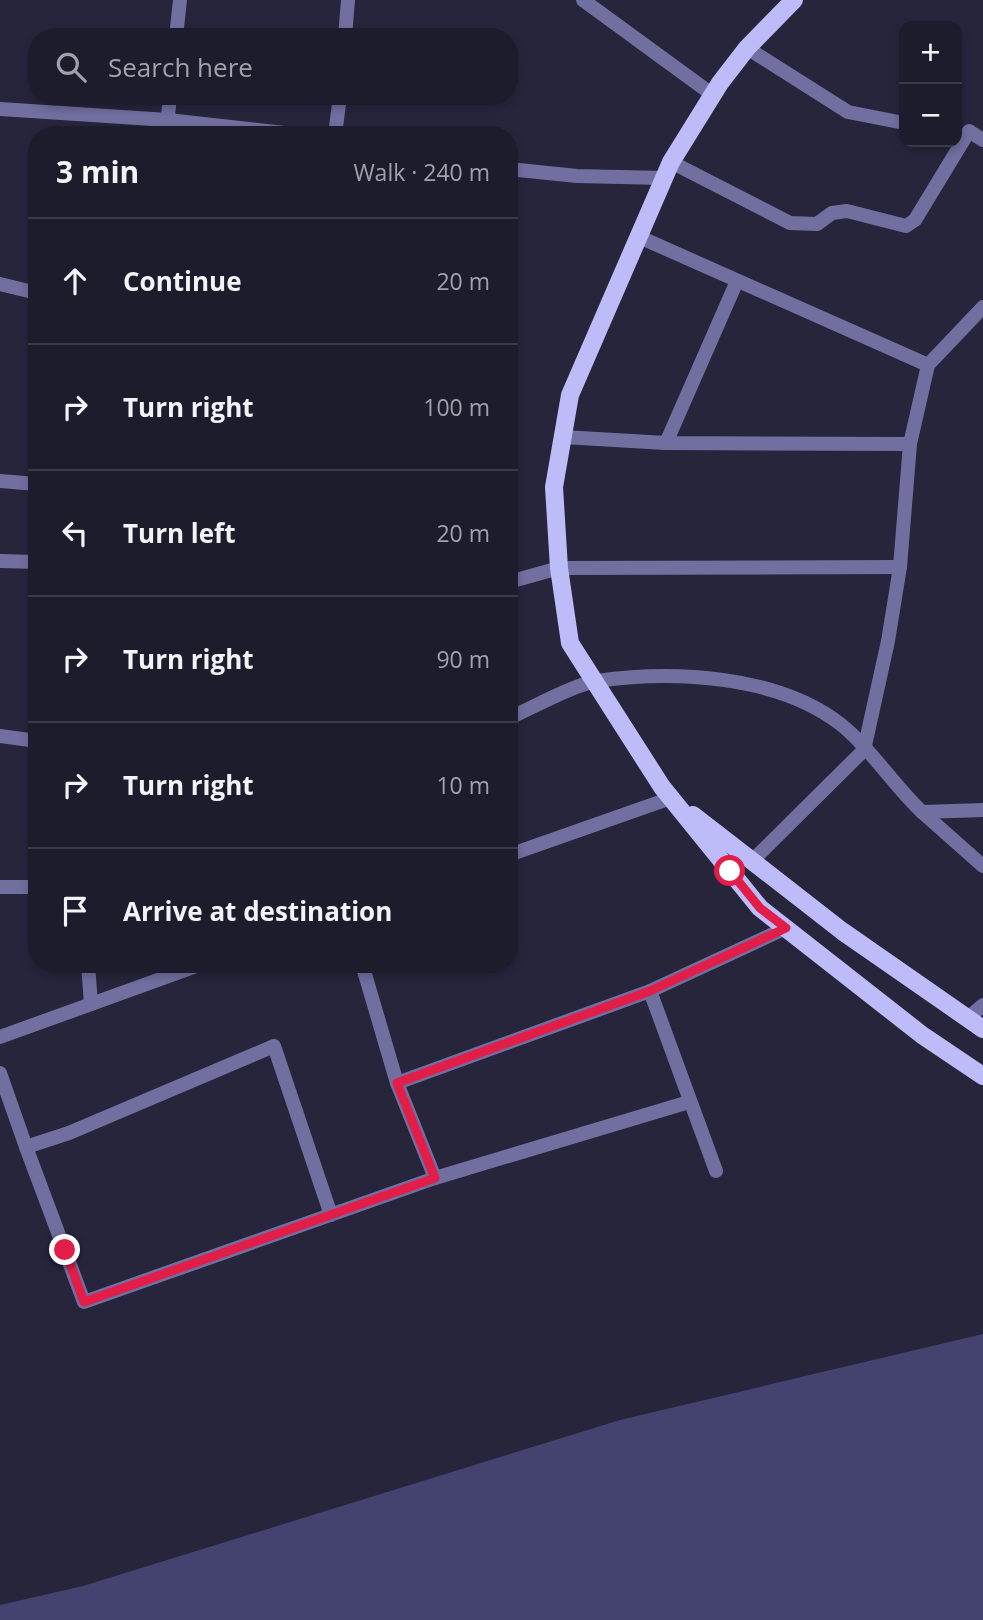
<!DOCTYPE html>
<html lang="en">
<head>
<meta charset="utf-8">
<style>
	:root { --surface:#1c1c2d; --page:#252535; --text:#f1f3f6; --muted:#a0a1aa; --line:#3a3a49 }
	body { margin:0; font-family:"Open Sans",sans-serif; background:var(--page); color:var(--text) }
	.controls { position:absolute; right:21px; top:21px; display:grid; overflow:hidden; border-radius:14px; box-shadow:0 4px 10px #0003 }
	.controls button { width:63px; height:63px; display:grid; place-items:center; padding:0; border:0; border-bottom:2px solid var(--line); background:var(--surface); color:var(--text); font:35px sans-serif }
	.stop { position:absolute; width:21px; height:21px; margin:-16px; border:5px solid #e11d48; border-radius:50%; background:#fff }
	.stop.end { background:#e11d48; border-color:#fff; box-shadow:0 2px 7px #0008 }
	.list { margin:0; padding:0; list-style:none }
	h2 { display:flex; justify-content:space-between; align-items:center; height:91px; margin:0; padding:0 28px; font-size:30px }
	h2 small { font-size:23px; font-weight:400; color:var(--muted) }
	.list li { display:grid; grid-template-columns:46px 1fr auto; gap:21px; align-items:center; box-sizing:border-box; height:126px; padding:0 28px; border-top:2px solid var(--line) }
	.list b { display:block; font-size:26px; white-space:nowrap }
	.list em { font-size:23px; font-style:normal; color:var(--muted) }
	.icon { flex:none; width:38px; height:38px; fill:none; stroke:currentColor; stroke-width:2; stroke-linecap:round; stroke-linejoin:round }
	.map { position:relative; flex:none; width:983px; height:1620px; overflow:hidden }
	.search { position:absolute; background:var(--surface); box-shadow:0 4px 10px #0003; left:28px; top:28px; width:490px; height:77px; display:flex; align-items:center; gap:18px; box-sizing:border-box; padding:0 24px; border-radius:28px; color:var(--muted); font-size:26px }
	.panel { position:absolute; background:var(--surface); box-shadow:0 4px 10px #0003; left:28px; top:126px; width:490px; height:847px; border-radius:28px }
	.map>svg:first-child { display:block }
</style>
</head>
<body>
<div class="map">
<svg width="983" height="1620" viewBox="0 0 983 1620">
	<rect width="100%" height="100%" fill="#26253c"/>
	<polygon fill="#44426e" points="983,1334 983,1620 0,1620 0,1605 83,1586 620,1420"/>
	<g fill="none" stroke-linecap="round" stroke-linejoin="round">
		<g stroke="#706fa0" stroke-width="14">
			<polyline points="583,0 713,95"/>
			<polyline points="176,37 180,0"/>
			<polyline points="345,37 348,0"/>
			<polyline points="747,48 848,112 904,123"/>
			<polyline points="0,109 168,120 302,135"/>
			<polyline points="166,135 170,96"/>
			<polyline points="335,135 340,96"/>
			<polyline points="671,162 790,223 817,224 832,213 847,211 906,226 915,220 969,131 983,140"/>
			<polyline points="509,169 577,176 664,178"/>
			<polyline points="637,236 928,365"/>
			<polyline points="0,284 37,293"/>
			<polyline points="563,437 666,443 910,444"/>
			<polyline points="666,443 737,281"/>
			<polyline points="0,481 37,484"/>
			<polyline points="0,561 37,562"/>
			<polyline points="509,582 559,568 900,567"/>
			<path d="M509,718C532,708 575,684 597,681C673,670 776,675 839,723C869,746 894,786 922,812L983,810"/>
			<polyline points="0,736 37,741"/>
			<polyline points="922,812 983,866"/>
			<polyline points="509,855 671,798"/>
			<polyline points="754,859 864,750 888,641 900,567 910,444 928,365 983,307"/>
			<polyline points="0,887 37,887"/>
			<polyline points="88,964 91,1004"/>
			<polyline points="362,964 397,1083 435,1178"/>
			<polyline points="650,991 716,1171"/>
			<polyline points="968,1018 983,1005"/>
			<polyline points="0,1037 202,964"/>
			<polyline points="0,1073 26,1147"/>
			<polyline points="397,1083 650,991 786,928"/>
			<polyline points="331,1215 274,1046 69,1133 26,1147 84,1302 435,1178 689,1102"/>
		</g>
		<g stroke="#bdbcf9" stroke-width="18">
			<polyline points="794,0 747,48 720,83 671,162 570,395 554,487 559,568 570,643 662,787 760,908 922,1035 983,1076"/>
			<polyline points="693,815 842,931 983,1029"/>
		</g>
	</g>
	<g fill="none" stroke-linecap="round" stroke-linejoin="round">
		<polyline stroke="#e11d48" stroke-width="9" points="65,1250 84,1302 435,1178 397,1083 650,991 786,928 760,908 730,871"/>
	</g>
</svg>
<div class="controls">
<button>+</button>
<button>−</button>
</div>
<div class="stop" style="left:730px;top:871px"></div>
<div class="stop end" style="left:65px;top:1250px"></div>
<div class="search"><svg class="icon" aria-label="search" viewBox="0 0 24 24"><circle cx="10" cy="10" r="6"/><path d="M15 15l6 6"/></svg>Search here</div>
<section class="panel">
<h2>3 min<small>Walk · 240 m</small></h2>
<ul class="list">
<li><svg class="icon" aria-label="ahead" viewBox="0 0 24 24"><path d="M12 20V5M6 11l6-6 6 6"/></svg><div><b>Continue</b></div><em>20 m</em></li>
<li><svg class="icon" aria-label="right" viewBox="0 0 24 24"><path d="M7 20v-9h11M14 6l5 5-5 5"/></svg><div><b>Turn right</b></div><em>100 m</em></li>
<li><svg class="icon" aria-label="left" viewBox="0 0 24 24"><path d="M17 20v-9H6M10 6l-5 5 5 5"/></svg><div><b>Turn left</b></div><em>20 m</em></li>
<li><svg class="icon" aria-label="right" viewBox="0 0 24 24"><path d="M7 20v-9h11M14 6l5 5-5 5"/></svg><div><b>Turn right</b></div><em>90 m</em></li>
<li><svg class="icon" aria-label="right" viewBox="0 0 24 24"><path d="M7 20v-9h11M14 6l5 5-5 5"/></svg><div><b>Turn right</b></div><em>10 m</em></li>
<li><svg class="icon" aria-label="arrive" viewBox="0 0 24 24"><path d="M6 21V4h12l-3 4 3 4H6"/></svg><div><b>Arrive at destination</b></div></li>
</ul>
</section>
</div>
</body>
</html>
